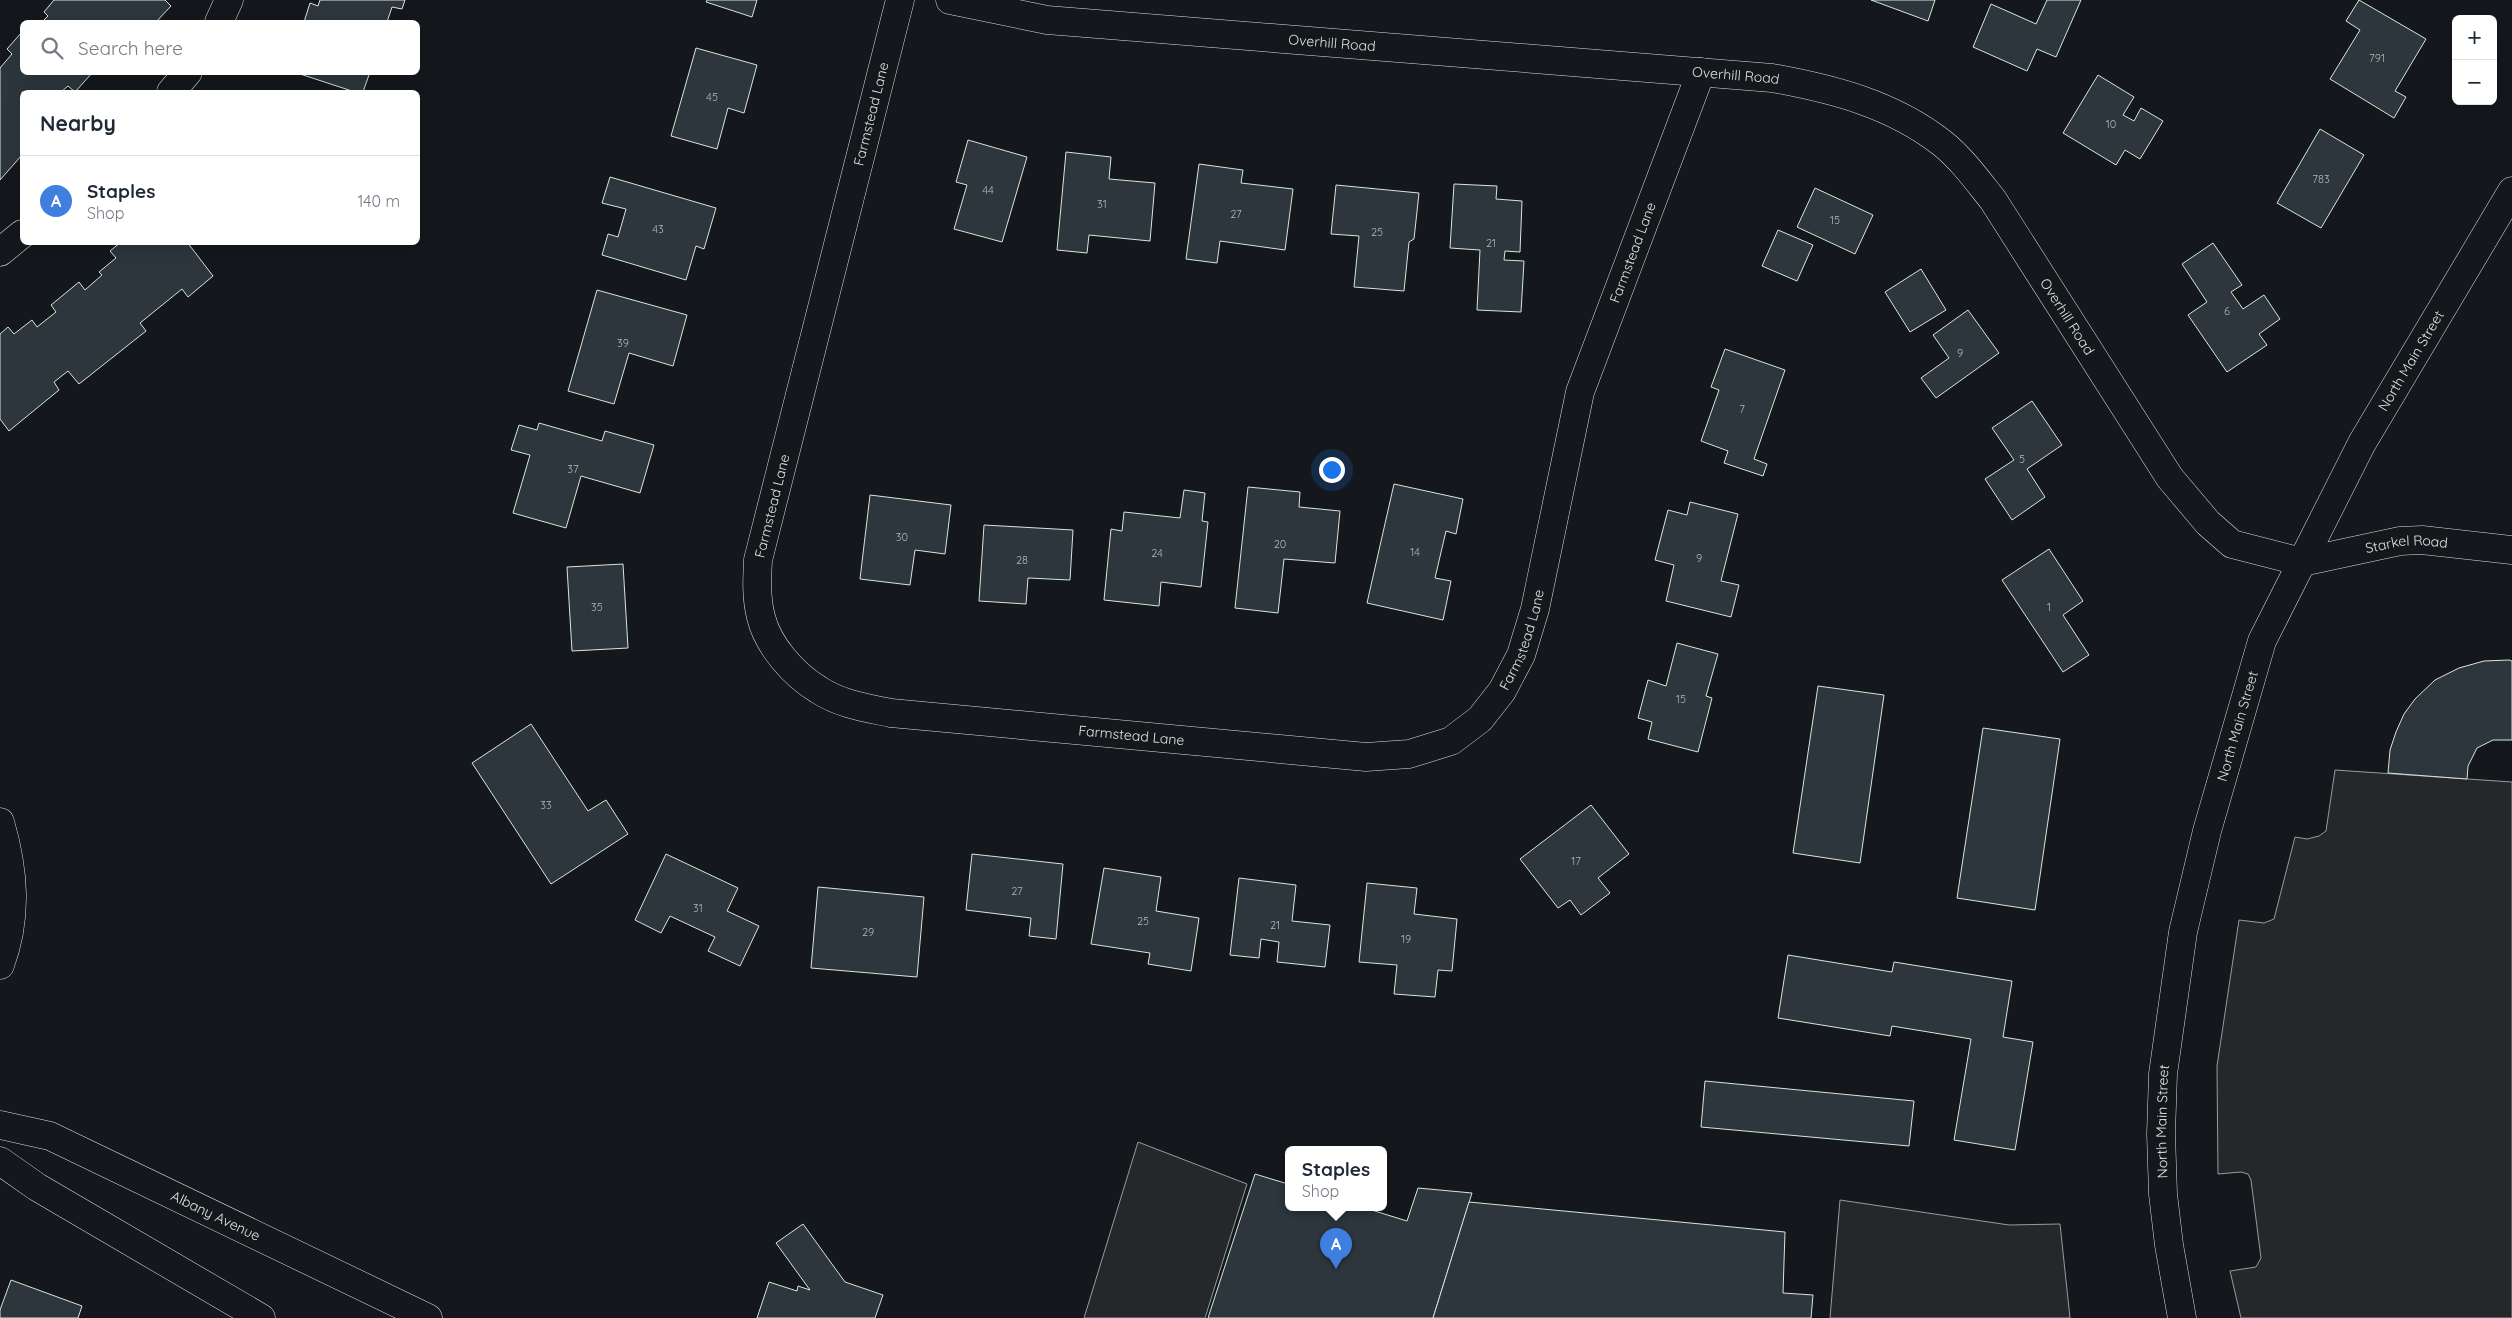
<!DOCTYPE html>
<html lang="en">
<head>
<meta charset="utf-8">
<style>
	:root { --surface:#fff; --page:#f2f2f3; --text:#1f2937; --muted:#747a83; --line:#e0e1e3; --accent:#db2777 }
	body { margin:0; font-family:Quicksand,sans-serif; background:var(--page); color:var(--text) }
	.controls { position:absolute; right:15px; top:15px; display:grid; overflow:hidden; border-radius:8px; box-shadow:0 5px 20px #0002 }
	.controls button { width:45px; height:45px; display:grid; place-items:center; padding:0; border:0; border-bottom:1px solid var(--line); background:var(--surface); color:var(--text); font:25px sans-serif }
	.you { position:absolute; left:1331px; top:469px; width:18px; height:18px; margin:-12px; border:4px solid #fff; border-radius:50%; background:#1a73e8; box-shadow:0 0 0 8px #1a73e833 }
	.badge { display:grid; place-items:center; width:32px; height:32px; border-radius:50%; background:var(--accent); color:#fff; font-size:16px; font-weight:700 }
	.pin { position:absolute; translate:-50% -41px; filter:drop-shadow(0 1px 2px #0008) }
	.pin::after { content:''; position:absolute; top:26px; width:18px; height:15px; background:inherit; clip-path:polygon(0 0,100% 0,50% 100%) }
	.popup { position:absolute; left:1285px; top:1146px; width:102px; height:65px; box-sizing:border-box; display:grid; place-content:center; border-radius:8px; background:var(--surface); filter:drop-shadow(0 1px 4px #0005); font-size:16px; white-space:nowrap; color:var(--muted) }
	.popup b { font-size:19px; color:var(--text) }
	.popup::after { content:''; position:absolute; left:50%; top:100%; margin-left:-10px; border:10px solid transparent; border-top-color:var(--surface) }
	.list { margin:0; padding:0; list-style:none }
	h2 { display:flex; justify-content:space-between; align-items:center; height:65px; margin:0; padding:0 20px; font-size:21px }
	h2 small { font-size:16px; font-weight:400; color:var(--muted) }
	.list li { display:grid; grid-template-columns:32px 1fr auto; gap:15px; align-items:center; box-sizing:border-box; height:90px; padding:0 20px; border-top:1px solid var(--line) }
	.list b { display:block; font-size:19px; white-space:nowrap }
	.list p { margin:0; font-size:16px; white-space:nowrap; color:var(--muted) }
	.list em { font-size:16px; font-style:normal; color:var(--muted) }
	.icon { flex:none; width:28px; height:28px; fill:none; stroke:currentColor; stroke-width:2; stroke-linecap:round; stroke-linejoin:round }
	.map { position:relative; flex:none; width:2512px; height:1318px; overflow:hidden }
	.search { position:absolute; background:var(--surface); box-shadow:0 5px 20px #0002; left:20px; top:20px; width:400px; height:55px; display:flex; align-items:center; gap:12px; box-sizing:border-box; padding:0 18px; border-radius:8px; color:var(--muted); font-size:19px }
	.panel { position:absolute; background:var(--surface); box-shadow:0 5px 20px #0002; left:20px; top:90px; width:400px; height:155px; border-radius:8px }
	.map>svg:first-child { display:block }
</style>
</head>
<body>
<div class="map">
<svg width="2512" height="1318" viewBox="0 0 2512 1318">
	<rect width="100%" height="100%" fill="#14181c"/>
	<g fill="#24282b" stroke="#939e99">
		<polygon points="2335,770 2512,782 2512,1318 2241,1318 2230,1271 2256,1267 2261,1258 2251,1180 2248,1174 2241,1172 2218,1174 2217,1066 2239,920 2264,923 2274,919 2295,837 2307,839 2319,836 2326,831"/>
		<polygon points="1138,1142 1247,1184 1205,1318 1084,1318"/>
		<polygon points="1840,1200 2009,1225 2060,1224 2070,1318 1830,1318"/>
	</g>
	<g fill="#2c363c" stroke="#d8e6dc">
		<polygon points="54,0 165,0 171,6 156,22 42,22 48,16 44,12"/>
		<polygon points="320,0 405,0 402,9 392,7 387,22 304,22 310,3 318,6"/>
		<polygon points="707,0 757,0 752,17 706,2"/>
		<polygon points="1871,0 1935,0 1928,21"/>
		<polygon points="2047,0 2081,0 2056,57 2037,49 2027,71 1973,47 1991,4 2036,24"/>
		<polygon points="2359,0 2426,39 2395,91 2406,97 2394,118 2330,79 2360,30 2346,21"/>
		<polygon points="22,32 22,72 93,72 75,92 68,86 61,92 22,92 22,155 0,180 0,68 12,54 7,49"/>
		<polygon points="696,48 757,65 744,113 728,108 717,149 671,136"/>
		<polygon points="370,72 363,92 355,92 297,73"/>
		<polygon points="2098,75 2134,97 2123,115 2134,121 2141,108 2163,121 2140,159 2125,150 2116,165 2063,133"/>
		<polygon points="2320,129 2364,155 2321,228 2277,203"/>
		<polygon points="968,140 1027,157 1002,242 954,229 967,185 956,182"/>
		<polygon points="1066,152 1111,157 1109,179 1155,183 1150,241 1089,235 1087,253 1057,250"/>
		<polygon points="1199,164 1243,170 1241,183 1293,189 1285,250 1220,241 1217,263 1186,259"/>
		<polygon points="610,177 716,208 704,249 696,246 686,280 602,255 608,234 618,237 626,209 602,203"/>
		<polygon points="1454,184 1497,186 1496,199 1522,201 1520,252 1505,251 1504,260 1524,261 1521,312 1477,310 1480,250 1450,248"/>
		<polygon points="1336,185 1419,193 1414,239 1409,242 1404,291 1354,287 1359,236 1331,234"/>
		<polygon points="1815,188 1873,215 1855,254 1797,227"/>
		<polygon points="1778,230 1813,245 1797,281 1762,266"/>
		<polygon points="121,242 187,242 213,276 188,297 182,289 140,323 146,331 79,384 68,371 54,382 59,390 9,431 0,419 0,334 8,327 14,334 32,320 37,327 56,312 51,305 79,282 85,290 102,275 99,272 116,258 110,251"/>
		<polygon points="2213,243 2242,285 2231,292 2243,309 2264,295 2280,319 2259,334 2267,345 2227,372 2188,315 2207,302 2182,264"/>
		<polygon points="1921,269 1946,310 1910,332 1885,292"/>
		<polygon points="597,290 687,315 673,366 629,353 614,404 568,391"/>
		<polygon points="1968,310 1999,353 1936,398 1921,378 1949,358 1933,335"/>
		<polygon points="1725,349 1785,370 1754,459 1767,464 1763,476 1724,463 1728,451 1701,441 1719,390 1711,387"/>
		<polygon points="2032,401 2062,445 2027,469 2045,497 2012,520 1985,479 2014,460 1992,428"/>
		<polygon points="539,423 602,441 605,431 654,445 640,493 581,476 566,528 513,513 530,455 511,450 519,425 537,430"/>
		<polygon points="1394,484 1463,499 1456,534 1446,531 1435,578 1451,581 1443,620 1367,603"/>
		<polygon points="1248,487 1300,492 1299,507 1340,511 1335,563 1284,559 1278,613 1235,608"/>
		<polygon points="1184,490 1205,493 1202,521 1208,522 1201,587 1161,582 1159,606 1104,600 1111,529 1122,531 1124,512 1180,518"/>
		<polygon points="870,495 951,505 945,554 915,550 910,585 860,579"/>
		<polygon points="1690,502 1738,514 1721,581 1739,585 1731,617 1666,601 1674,565 1655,560 1668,510 1687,515"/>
		<polygon points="984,525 1073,530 1070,580 1028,578 1026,604 979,601"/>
		<polygon points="2049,549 2083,601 2063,615 2089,655 2063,672 2002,580"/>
		<polygon points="623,564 628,648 572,651 567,567"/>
		<polygon points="1677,643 1718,654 1706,696 1712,698 1698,752 1648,739 1652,722 1638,718 1648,680 1666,686"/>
		<polygon points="2509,660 2512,661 2512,740 2493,740 2477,748 2468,766 2467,779 2388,773 2390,750 2396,732 2404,714 2415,699 2435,680 2459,668 2484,661"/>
		<polygon points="1818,686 1884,695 1860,863 1793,853"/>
		<polygon points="531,724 588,811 606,800 628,834 551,884 472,763"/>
		<polygon points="1983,728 2060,739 2035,910 1957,898"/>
		<polygon points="1591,805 1629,854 1598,878 1610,893 1581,915 1570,900 1558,908 1520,859"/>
		<polygon points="666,854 738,888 727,911 759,926 740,966 708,951 715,937 670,916 661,933 635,920"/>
		<polygon points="972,854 1063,864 1056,939 1029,936 1031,918 966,910"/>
		<polygon points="1104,868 1161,877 1156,911 1199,918 1191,971 1148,964 1150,953 1091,944"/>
		<polygon points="1239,878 1296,885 1292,921 1330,925 1325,967 1277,962 1279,942 1261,939 1259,958 1230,955"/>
		<polygon points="1367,883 1417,888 1414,914 1457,919 1452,971 1438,970 1435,997 1394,994 1397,965 1359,962"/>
		<polygon points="818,887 924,897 917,977 811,968"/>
		<polygon points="1788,955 1892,972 1894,962 2012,981 2003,1037 2033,1042 2015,1150 1954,1140 1971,1039 1892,1026 1890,1036 1778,1018"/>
		<polygon points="1705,1081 1914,1101 1909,1146 1701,1127"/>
		<polygon points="1255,1174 1288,1184 1288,1208 1365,1208 1407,1221 1418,1188 1472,1193 1433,1318 1208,1318"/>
		<polygon points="1469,1202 1785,1232 1783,1293 1813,1295 1811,1318 1433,1318"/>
		<polygon points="803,1224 845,1282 883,1295 875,1318 757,1318 769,1282 797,1291 798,1286 810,1290 776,1243"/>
		<polygon points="11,1280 82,1306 78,1318 0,1318 0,1310"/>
	</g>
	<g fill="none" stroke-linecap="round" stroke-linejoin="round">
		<defs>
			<g id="minor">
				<path id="s1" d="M900,0L758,560C757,579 756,598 761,617C768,646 794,675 819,690C840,704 867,708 891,713L1366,757L1409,754L1451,741L1480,719L1502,691L1521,655L1535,609L1580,392L1701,72"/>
				<path id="s2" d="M950,0L1047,20L1772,78C1833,89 1892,104 1942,143C1962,159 1977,180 1993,200L2170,478L2208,523L2232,544L2302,562L2400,541L2422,540L2512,550"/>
				<polyline points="219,22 229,0"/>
				<polyline points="171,92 188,72"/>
				<polyline points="0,252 22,234"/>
				<path d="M0,822C14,870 18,917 0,965"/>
			</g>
			<g id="primary">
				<path id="s3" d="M2182,1318L2169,1245L2163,1194L2161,1134L2163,1074L2183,932L2207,831L2262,641L2362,443L2512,191"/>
			</g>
			<g id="trunk">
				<path id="s4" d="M0,1125L50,1136L428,1318"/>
				<polyline points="0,1161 37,1187 261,1318"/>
			</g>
		</defs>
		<use href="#minor" stroke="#d8e6dc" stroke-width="29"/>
		<use href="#primary" stroke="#d8e6dc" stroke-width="29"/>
		<use href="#trunk" stroke="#d8e6dc" stroke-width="29"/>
		<use href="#minor" stroke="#14181c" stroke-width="28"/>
		<use href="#primary" stroke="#14181c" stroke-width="28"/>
		<use href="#trunk" stroke="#14181c" stroke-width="28"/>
	</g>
	<g text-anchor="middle" stroke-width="4" stroke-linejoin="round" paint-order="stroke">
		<g font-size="11" fill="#adbab4">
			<text x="2377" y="62">791</text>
			<text x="712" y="101">45</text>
			<text x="2111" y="128">10</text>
			<text x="2321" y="183">783</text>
			<text x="988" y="194">44</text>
			<text x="1102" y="208">31</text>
			<text x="1236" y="218">27</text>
			<text x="1835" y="224">15</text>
			<text x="658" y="233">43</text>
			<text x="1377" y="236">25</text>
			<text x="1491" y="247">21</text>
			<text x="2227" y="315">6</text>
			<text x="623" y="347">39</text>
			<text x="1960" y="357">9</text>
			<text x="1742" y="413">7</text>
			<text x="2022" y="463">5</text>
			<text x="573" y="473">37</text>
			<text x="902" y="541">30</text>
			<text x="1280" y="548">20</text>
			<text x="1415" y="556">14</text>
			<text x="1157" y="557">24</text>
			<text x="1699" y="562">9</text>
			<text x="1022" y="564">28</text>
			<text x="597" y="611">35</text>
			<text x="2049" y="611">1</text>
			<text x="1681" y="703">15</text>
			<text x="546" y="809">33</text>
			<text x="1576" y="865">17</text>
			<text x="1017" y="895">27</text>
			<text x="698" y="912">31</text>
			<text x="1143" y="925">25</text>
			<text x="1275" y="929">21</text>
			<text x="868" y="936">29</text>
			<text x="1406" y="943">19</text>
		</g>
		<g font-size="14" fill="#d8e6dc" stroke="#14181c">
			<text dy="5" stroke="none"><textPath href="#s2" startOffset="385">Overhill Road</textPath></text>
			<text dy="5" stroke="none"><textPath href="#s2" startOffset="790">Overhill Road</textPath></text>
			<text transform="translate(871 114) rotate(-76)" y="5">Farmstead Lane</text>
			<text dy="5" stroke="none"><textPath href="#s1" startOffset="1902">Farmstead Lane</textPath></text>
			<text dy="5" stroke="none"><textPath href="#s2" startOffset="1225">Overhill Road</textPath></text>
			<text dy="5" stroke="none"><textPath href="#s3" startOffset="1008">North Main Street</textPath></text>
			<text transform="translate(772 506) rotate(-76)" y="5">Farmstead Lane</text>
			<text dy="5" stroke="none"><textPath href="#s2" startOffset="1686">Starkel Road</textPath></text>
			<text dy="5" stroke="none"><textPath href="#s1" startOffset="1498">Farmstead Lane</textPath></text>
			<text dy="5" stroke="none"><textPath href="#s3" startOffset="602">North Main Street</textPath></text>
			<text dy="5" stroke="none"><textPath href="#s1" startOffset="1048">Farmstead Lane</textPath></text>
			<text dy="5" stroke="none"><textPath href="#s3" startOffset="198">North Main Street</textPath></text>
			<text dy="5" stroke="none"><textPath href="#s4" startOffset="235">Albany Avenue</textPath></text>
		</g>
	</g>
</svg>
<div class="controls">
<button>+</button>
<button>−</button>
</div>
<div class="you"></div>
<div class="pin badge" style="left:1336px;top:1269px;background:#3f7fe0">A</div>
<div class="popup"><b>Staples</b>Shop</div>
<div class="search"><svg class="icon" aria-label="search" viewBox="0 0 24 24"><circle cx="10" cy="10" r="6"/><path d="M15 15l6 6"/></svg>Search here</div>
<section class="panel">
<h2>Nearby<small></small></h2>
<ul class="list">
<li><span class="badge" style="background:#3f7fe0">A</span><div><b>Staples</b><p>Shop</p></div><em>140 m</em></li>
</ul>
</section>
</div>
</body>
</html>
